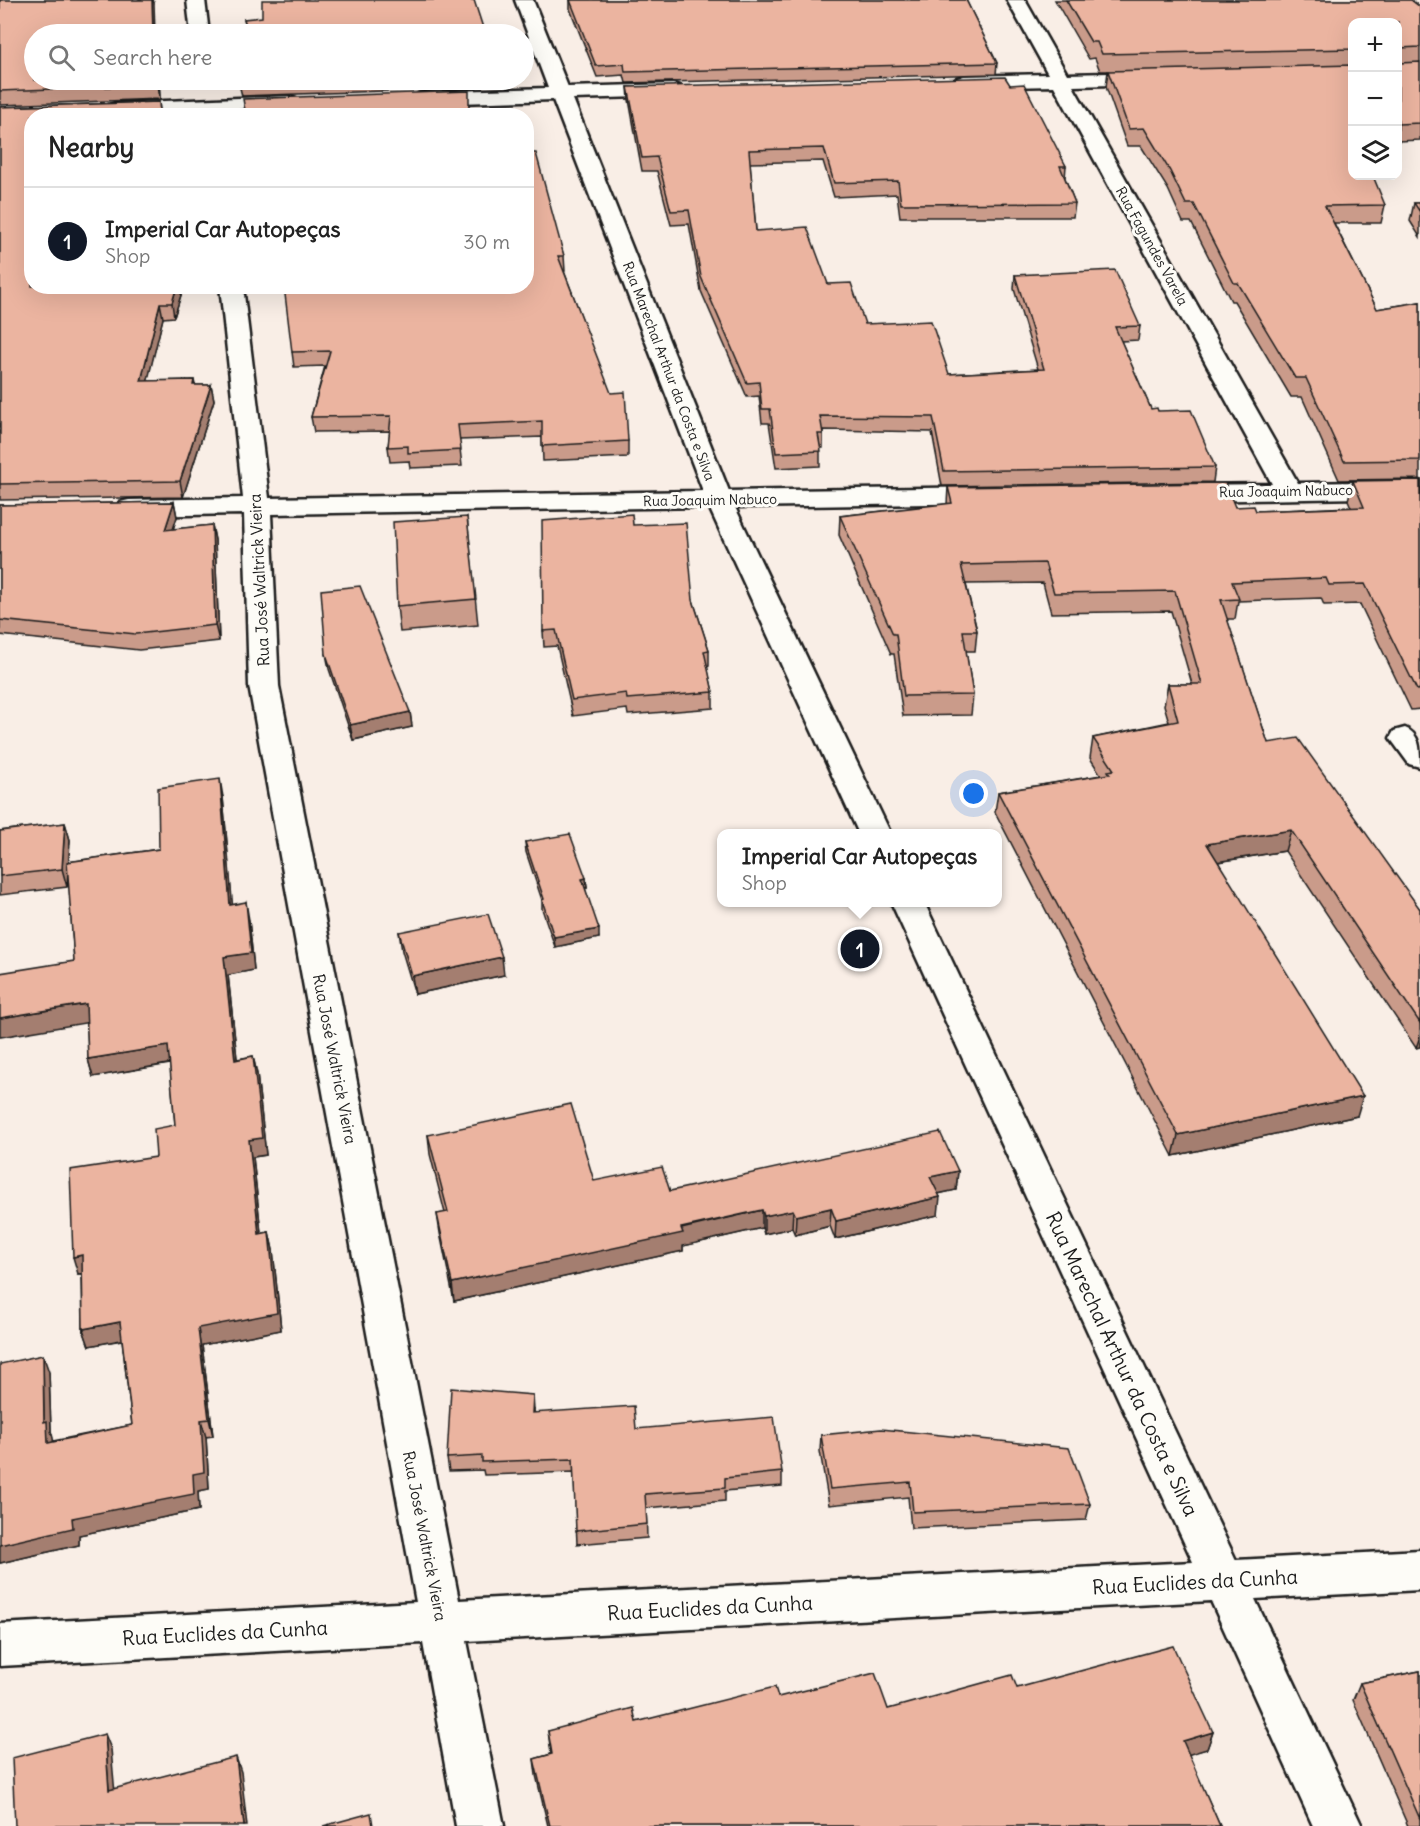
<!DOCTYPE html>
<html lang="en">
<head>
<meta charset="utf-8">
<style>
	:root { --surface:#fff; --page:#f2f2f2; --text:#222; --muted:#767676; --line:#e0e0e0; --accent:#111827 }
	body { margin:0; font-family:Delius,sans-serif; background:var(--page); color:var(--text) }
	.controls { position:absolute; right:18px; top:18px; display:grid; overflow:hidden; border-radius:12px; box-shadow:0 6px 24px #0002 }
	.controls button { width:54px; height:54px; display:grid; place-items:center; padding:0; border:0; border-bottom:2px solid var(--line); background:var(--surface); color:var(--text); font:30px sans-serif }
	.you { position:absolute; left:974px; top:794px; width:21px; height:21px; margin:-15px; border:4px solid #fff; border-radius:50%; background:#1a73e8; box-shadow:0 0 0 9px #1a73e833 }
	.badge { display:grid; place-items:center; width:39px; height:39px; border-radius:50%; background:var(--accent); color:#fff; font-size:20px; font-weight:700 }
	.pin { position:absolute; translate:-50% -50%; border:3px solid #fff; box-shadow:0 2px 6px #0006 }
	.popup { position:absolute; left:717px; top:829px; width:285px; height:78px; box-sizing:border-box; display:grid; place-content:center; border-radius:12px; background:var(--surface); filter:drop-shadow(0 2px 4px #0005); font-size:20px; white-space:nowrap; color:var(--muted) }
	.popup b { font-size:22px; color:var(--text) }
	.popup::after { content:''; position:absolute; left:50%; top:100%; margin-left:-12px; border:12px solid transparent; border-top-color:var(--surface) }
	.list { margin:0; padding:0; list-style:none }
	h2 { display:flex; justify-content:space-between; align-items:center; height:78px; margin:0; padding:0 24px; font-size:26px }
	h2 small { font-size:20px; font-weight:400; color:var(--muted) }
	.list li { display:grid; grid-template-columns:39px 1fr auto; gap:18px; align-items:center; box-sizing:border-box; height:108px; padding:0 24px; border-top:2px solid var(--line) }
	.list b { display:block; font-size:22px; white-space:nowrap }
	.list p { margin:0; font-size:20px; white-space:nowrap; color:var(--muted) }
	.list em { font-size:20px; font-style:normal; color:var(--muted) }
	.icon { flex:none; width:33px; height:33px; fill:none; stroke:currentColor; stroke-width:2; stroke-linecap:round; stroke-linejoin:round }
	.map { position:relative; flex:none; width:1420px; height:1826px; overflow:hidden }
	.search { position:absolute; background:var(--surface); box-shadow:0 6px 24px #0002; left:24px; top:24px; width:510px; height:66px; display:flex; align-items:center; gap:15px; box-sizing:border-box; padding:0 21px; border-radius:33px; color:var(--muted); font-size:22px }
	.panel { position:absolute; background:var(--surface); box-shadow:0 6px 24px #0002; left:24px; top:108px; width:510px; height:186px; border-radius:24px }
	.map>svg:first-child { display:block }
</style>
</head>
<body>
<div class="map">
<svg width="1420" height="1826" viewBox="0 0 1420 1826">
	<rect width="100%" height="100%" fill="#f9eee6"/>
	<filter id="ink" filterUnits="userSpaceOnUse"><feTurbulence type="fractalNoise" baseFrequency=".0167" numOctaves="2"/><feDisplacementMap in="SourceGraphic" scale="12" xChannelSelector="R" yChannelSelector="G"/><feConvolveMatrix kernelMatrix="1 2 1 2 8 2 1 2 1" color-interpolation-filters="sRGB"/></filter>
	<g filter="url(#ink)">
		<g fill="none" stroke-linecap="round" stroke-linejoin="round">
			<defs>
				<g id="street">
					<polygon points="187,0 205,0 209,34 191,34"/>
					<polygon points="515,0 533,0 568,87 673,84 680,86 683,90 680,94 673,96 573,99 729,491 992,487 1001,489 1005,495 1001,501 992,503 735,507 891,834 859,834 709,507 271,514 279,686 459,1600 1193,1562 891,902 924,902 1236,1560 1420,1550 1420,1590 1255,1599 1362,1826 1313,1826 1211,1601 467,1641 504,1826 456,1826 423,1643 0,1666 0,1624 416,1602 249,686 244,514 129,516 120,514 116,508 120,502 129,500 243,498 220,286 243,286 269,498 703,491 553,100 425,104 418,102 415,98 418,94 425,92 548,88"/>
					<polygon points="1007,0 1025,0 1067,74 1153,72 1160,74 1163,78 1160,82 1153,84 1073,86 1298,483 1420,481 1420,497 1185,501 1176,499 1172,493 1176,487 1185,485 1272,484 1054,86 964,88 957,86 954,82 957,78 964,76 1048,74"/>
					<polygon points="289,96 296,98 299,102 296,106 116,115 109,113 106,109 109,105 116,103"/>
					<path d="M1405,728C1420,734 1420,748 1420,767L1409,764L1390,738L1394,731Z"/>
				</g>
			</defs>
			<use href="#street" stroke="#1c1c1c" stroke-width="5"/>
			<use href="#street" fill="#fdfcf7" fill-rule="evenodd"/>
		</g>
		<g fill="#ca9b8a" stroke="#1c1c1c" stroke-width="1.5">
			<polygon points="0,0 153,0 154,3 34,34 159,80 160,99 0,105"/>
			<polygon points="570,0 966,0 997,63 996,74 626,83 624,75 597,77 570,9"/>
			<polygon points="1055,0 1411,0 1420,7 1420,140 1398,141 1398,22 1353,22 1353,176 1385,205 1381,223 1334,223 1377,309 1420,302 1420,479 1339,480 1302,397 1291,397 1234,301 1231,301 1191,222 1183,222 1168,189 1141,146 1127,146 1106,87 1108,71 1100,71 1095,58 1089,59"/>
			<polygon points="244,19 485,34 248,34"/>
			<polygon points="238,80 496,80 470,81 470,88 242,96"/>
			<polygon points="1010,85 1066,166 1065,178 1075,203 1073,217 900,217 897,194 834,197 823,161 750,163 756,231 828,284 865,324 949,374 1038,369 1014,289 1015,275 1140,326 1138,340 1121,341 1151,409 1158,411 1215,467 1213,482 942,486 932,432 823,430 823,448 820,448 820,466 776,468 769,423 762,423 759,396 747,397 701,291 689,224 671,225 657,171 642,171 629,100 628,87"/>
			<polygon points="159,102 161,116 32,116 183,289 174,317 163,318 147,381 194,380 195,385 211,385 214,400 183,497 0,500 0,107"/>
			<polygon points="526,146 564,256 565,271 564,271 628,441 628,457 543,461 542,437 459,440 462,466 410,468 409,461 390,462 388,447 390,431 314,432 311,417 325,366 294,367 292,352"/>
			<polygon points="1414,203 1420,203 1420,237 1410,221"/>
			<polygon points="1420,480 1420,709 1411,710 1360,604 1324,605 1321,598 1238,601 1235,619 1227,619 1268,743 1420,909 1420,1047 1416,1048 1285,851 1218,862 1357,1116 1173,1156 995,812 998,792 1101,775 1090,758 1093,738 1169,722 1164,705 1168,684 1192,684 1171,611 1051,613 1043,583 966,584 977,631 975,651 966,651 973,695 971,715 903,716 894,654 891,654 839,535 840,516 947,504 948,487 1235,507 1256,511 1351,507 1348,500 1353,481"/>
			<polygon points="174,502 177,517 173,529 212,525 215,540 219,641 139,650 0,635 0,505"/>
			<polygon points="467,517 478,625 400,632 397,606"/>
			<polygon points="633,525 693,600 709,650 709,666 707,667 713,692 713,708 628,715 627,709 573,716 557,646 544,647 543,631"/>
			<polygon points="326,654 410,712 412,727 353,740 329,669"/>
			<polygon points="223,797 232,904 249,920 254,970 228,975 237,1059 253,1056 257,1074 266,1155 253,1157 261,1234 269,1232 273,1250 281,1330 202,1345 213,1436 206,1437 209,1489 198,1491 199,1510 79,1535 79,1545 0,1563 49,1372 51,1431 53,1441 132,1425 122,1340 89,1346 83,1329 82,1274 78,1274 156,1157 175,1125 170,1064 93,1077 88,1059 87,1022 74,961 68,869 67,887 0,895 0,831 65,823 70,840 68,862 159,849"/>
			<polygon points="525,842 586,878 587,888 585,888 599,938 555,947 542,909 542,900 526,852"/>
			<polygon points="399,932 504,975 415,994 402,951"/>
			<polygon points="428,1135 594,1181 670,1191 958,1171 956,1190 938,1194 938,1215 835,1239 830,1226 795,1235 792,1228 764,1234 762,1228 683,1246 683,1251 454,1301 440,1233 437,1214 445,1213 430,1154"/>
			<polygon points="534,1409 534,1413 636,1429 782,1472 782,1486 725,1491 725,1501 646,1508 647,1538 577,1544 574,1472 484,1475 483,1470 449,1471 447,1458"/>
			<polygon points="821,1435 1090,1504 1086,1520 911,1528 908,1497 829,1505 820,1451"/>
			<polygon points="1420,1671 1420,1826 1408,1826 1353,1700 1360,1683"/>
			<polygon points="1017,1688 1213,1732 1207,1749 1188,1754 1220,1826 548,1826 536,1775 534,1759 551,1754 548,1731 636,1722 778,1697 888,1709"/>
		</g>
		<g fill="#a47e70" stroke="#1c1c1c" stroke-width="1.5">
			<polygon points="152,0 153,0 154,3 155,34 153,34"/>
			<polygon points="158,80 159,80 160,99 158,85"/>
			<polygon points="177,286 183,286 183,289 174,317 172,303"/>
			<polygon points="160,303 163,318 144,396 141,381"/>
			<polygon points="211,385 214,400 183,497 180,481"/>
			<polygon points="174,502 177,517 168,545 165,530"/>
			<polygon points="212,525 215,540 219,641 215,625"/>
			<polygon points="410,712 412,727 353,740 350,725"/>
			<polygon points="220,779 223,797 234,922 230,905"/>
			<polygon points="65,823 70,840 67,887 62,869"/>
			<polygon points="1291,830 1285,851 1203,864 1207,844"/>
			<polygon points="586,878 587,888 582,888 582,879"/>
			<polygon points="246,902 249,920 254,970 228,975 239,1077 235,1060 224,957"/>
			<polygon points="599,929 599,938 555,947 554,937"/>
			<polygon points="502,957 504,975 415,994 412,976"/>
			<polygon points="86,1004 91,1022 0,1037 0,1018"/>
			<polygon points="1420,1036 1420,1047 1416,1048"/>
			<polygon points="168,1046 173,1063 93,1077 88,1059"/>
			<polygon points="253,1056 257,1074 266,1155 253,1157 263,1252 259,1234 249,1140"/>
			<polygon points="1363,1096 1357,1116 1173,1156 1178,1135"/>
			<polygon points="958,1171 956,1190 928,1196 930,1177"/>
			<polygon points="940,1197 938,1215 835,1239 836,1221"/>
			<polygon points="831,1208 830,1226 795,1235 796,1216"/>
			<polygon points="762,1210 762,1228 683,1246 683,1251 454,1301 452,1283"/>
			<polygon points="793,1210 792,1228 764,1234 764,1216"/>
			<polygon points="269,1232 273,1250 281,1330 202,1345 213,1436 209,1419 198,1328"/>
			<polygon points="82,1255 88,1273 78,1274 73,1257"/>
			<polygon points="120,1322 126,1339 89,1346 83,1329"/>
			<polygon points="43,1355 49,1372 51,1431 53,1438 55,1459 48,1443 44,1422"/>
			<polygon points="533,1395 534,1409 534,1427 532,1413"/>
			<polygon points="201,1420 206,1437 209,1489 198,1491 199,1510 79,1535 79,1545 0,1563 0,1545 193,1474"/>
			<polygon points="1213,1732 1207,1749 1177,1758 1183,1741"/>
			<polygon points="105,1734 111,1749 116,1805 109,1790"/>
			<polygon points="236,1757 241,1772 247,1826 244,1826"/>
		</g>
		<g fill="#ebb4a0" stroke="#1c1c1c" stroke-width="1.5">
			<polygon points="0,0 152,0 153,34 34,34 34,80 158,80 158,85 0,91"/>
			<polygon points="262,0 474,0 485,34 249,34 244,19 262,17"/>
			<polygon points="570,0 966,0 997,63 625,72 624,64 596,66"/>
			<polygon points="1066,0 1411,0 1420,7 1420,47 1400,48 1400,63 1420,62 1420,123 1398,124 1398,22 1353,22 1353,49 1102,54 1097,42 1091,42"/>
			<polygon points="1353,65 1353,124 1351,124 1353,128 1353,176 1373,176 1385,205 1325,206 1377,309 1420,302 1420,460 1344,461 1306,378 1295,378 1238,283 1234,283 1194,204 1186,204 1170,171 1144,128 1129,129 1108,71"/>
			<polygon points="1005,77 1010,85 1024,84 1066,166 1060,166 1075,203 901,204 898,181 834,183 824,148 749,150 756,231 807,227 828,284 851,283 865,324 931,321 949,374 1044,369 1015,275 1115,270 1140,326 1115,327 1151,409 1157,408 1158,411 1191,410 1215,467 944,471 933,417 820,416 823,434 818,434 821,451 776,453 770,409 762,409 759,382 747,383 701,277 689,210 671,211 657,157 642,158 628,87"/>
			<polygon points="239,80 401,80 240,85"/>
			<polygon points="469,91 469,116 246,116 243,99"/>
			<polygon points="159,102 160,116 32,116 32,286 177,286 172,303 160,303 141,381 194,380 193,385 211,385 180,481 0,484 0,107"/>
			<polygon points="526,146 530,146 531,153 536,153 564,256 558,256 611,393 625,392 628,441 542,446 542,421 458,425 461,450 408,453 408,446 388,447 391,416 311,417 330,351 292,352 284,286 526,286"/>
			<polygon points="1414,203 1420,203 1420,212"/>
			<polygon points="1420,480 1420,689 1417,690 1365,584 1329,585 1326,578 1232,582 1239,599 1221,600 1268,743 1298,738 1420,909 1420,1023 1291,830 1207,844 1363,1096 1178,1135 998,792 1110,774 1108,771 1114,770 1093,738 1178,721 1168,684 1202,684 1175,591 1054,593 1045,563 961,565 977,631 963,631 973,695 904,696 896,634 893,634 840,516 952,503 948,487 1225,483 1235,507 1254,506 1256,511 1364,507 1353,481"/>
			<polygon points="174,502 165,530 212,525 215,625 136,634 0,620 0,505"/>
			<polygon points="632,514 633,525 686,523 693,600 709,650 704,651 713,692 627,699 626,693 572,700 556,630 543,631 542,521"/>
			<polygon points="467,517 476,599 397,606 393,522"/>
			<polygon points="360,586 410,712 350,725 326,654 321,590"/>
			<polygon points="220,779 230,905 246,902 251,953 224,957 235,1060 253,1056 262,1138 249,1140 259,1234 269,1232 277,1313 198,1328 209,1419 201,1420 204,1472 193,1474 194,1494 72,1518 73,1528 0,1545 0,1364 43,1355 44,1422 47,1421 48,1443 132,1425 120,1322 83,1329 82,1255 73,1257 70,1170 156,1157 154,1129 175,1125 168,1046 88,1059 86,1004 0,1018 0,973 74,961 67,862 159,849 158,788"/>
			<polygon points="65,823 62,869 0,876 0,831"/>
			<polygon points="570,834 586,878 582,879 599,929 554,937 542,900 544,899 525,842"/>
			<polygon points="488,914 502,957 412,976 399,932"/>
			<polygon points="571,1104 594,1181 662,1167 670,1191 940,1132 958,1171 930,1177 940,1197 836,1221 831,1208 796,1216 793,1210 764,1216 762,1210 681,1228 683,1233 452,1283 437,1214 448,1212 428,1135"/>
			<polygon points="451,1388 533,1395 532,1413 634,1406 636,1429 774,1417 782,1472 725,1478 725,1488 645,1494 647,1524 576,1531 573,1459 482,1462 482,1456 447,1458"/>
			<polygon points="881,1429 1069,1448 1090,1504 913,1512 910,1482 830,1489 821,1435"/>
			<polygon points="1173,1646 1213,1732 1183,1741 1220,1826 550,1826 534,1759 552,1754 548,1731 633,1708 636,1722 775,1687 778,1697 875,1673 888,1709 1012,1675 1017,1688"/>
			<polygon points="1420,1671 1420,1819 1360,1683"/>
			<polygon points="105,1734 109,1790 236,1757 244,1826 15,1826 12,1758"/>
			<polygon points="371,1813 373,1826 323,1826"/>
		</g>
	</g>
	<g text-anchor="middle" stroke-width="6" stroke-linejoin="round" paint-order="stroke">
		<g font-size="14" fill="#1c1c1c" stroke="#fdfcf7">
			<text transform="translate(1152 246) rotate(61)" y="5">Rua Fagundes Varela</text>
			<text transform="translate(669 371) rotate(69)" y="5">Rua Marechal Arthur da Costa e Silva</text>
			<text transform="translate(1286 491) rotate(-1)" y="5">Rua Joaquim Nabuco</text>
			<text transform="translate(710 500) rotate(-1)" y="5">Rua Joaquim Nabuco</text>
		</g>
		<g font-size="16" fill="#1c1c1c" stroke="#fdfcf7">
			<text transform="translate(259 580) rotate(-93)" y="6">Rua José Waltrick Vieira</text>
			<text transform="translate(335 1059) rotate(79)" y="6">Rua José Waltrick Vieira</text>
			<text transform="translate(425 1536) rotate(79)" y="6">Rua José Waltrick Vieira</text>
		</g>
		<g font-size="20" fill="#1c1c1c" stroke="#fdfcf7">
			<text transform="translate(1122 1364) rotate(65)" y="7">Rua Marechal Arthur da Costa e Silva</text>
			<text transform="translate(1195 1582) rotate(-3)" y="7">Rua Euclides da Cunha</text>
			<text transform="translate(710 1608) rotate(-3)" y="7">Rua Euclides da Cunha</text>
			<text transform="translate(225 1633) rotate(-3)" y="7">Rua Euclides da Cunha</text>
		</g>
	</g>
</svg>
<div class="controls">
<button>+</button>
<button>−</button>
<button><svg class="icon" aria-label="layers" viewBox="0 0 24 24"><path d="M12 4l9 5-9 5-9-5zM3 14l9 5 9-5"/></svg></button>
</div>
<div class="you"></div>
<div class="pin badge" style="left:860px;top:949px">1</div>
<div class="popup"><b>Imperial Car Autopeças</b>Shop</div>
<div class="search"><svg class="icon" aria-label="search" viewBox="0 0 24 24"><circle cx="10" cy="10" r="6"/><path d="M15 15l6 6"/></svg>Search here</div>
<section class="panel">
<h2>Nearby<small></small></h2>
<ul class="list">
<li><span class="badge">1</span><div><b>Imperial Car Autopeças</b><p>Shop</p></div><em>30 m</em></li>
</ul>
</section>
</div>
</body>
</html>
